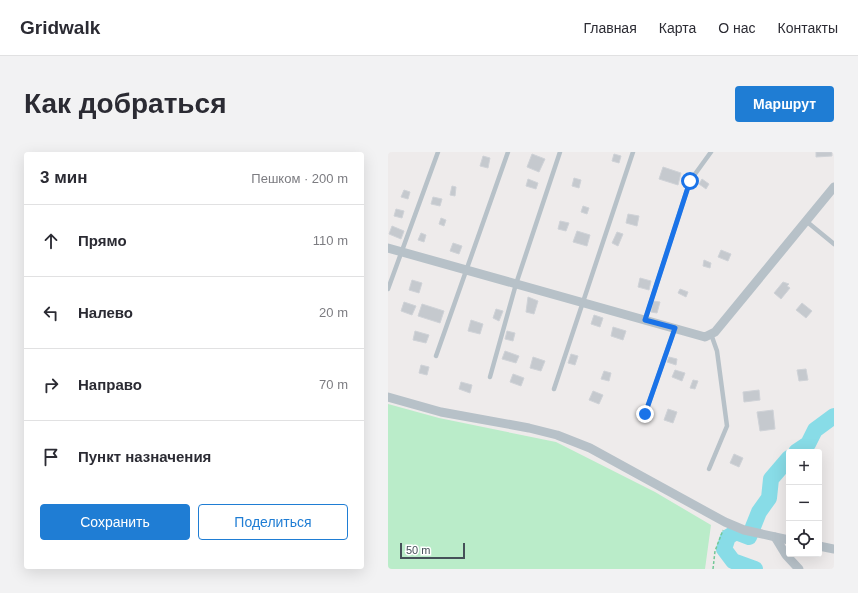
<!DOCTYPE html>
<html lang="ru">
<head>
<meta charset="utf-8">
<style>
	:root { --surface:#fff; --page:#f2f2f3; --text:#2b2b33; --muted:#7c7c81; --line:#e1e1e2; --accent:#1f7dd4 }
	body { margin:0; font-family:Arial,sans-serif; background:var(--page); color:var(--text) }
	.controls { position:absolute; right:12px; bottom:12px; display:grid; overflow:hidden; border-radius:4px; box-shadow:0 4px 16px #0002 }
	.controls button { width:36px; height:36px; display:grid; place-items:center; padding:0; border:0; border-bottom:1px solid var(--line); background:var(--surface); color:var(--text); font:20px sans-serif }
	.scale { position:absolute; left:12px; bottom:10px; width:65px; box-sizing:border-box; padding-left:4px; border:2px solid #455058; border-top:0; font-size:11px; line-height:14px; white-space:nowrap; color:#455058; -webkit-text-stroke:3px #fff; paint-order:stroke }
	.stop { position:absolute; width:12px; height:12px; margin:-9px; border:3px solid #1a73e8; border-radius:50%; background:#fff }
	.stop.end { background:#1a73e8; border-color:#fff; box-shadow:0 1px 4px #0008 }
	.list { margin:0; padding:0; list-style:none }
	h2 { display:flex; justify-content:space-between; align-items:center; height:52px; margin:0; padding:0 16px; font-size:17px }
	h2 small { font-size:13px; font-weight:400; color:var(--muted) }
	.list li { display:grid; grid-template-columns:26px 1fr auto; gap:12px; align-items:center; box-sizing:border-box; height:72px; padding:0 16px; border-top:1px solid var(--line) }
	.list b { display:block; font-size:15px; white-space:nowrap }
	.list em { font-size:13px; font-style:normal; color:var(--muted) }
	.actions { display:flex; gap:8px; padding:12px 16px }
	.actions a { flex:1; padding:9px 0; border:1px solid var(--accent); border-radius:4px; text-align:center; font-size:14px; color:var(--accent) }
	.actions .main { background:var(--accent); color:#fff }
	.icon { flex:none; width:22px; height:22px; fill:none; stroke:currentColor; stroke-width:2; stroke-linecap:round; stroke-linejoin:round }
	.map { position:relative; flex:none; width:446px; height:417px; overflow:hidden; border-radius:4px }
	header { display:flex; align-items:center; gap:24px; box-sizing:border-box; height:56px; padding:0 20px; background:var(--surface); border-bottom:1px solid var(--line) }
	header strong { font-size:19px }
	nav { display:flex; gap:22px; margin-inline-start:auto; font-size:14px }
	.intro { display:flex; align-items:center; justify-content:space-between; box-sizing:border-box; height:96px; padding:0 24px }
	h1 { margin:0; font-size:28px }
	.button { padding:10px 18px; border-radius:4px; background:var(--accent); color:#fff; font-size:14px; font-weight:700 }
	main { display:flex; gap:24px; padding:0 24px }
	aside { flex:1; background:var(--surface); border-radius:4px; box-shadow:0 4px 16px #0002 }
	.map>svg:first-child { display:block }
</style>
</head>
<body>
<header>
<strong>Gridwalk</strong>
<nav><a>Главная</a><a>Карта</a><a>О нас</a><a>Контакты</a></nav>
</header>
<div class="intro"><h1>Как добраться</h1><a class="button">Маршрут</a></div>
<main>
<aside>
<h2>3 мин<small>Пешком · 200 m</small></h2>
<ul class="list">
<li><svg class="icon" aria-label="ahead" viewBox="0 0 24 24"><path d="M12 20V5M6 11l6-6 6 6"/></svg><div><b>Прямо</b></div><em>110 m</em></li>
<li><svg class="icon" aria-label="left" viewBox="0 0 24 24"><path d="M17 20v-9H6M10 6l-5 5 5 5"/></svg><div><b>Налево</b></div><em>20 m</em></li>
<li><svg class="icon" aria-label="right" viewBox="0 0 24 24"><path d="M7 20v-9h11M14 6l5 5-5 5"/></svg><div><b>Направо</b></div><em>70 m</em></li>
<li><svg class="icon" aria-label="arrive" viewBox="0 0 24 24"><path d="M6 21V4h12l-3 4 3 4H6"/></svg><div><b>Пункт назначения</b></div></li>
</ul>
<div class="actions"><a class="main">Сохранить</a><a>Поделиться</a></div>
</aside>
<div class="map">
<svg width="446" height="417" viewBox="0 0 446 417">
	<rect width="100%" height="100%" fill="#eeebeb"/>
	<polygon fill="#baecc9" points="0,252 51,266 168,290 267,340 323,373 317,417 0,417"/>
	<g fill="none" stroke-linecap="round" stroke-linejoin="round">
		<g stroke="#88dce7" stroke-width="16">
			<polyline points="408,300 420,292 427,278 446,264"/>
			<polyline points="367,417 345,409 336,397 340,385 348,380 361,385 371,360 381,346 383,327 401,306"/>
		</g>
	</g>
	<g fill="#c5c9ce" stroke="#cfd2d7">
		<polygon points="428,0 444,0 444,4 428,5"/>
		<polygon points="144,2 157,7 151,20 139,15"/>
		<polygon points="226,2 233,4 231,11 224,9"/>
		<polygon points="95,4 102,6 100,16 92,14"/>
		<polygon points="275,15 293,21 290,33 271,27"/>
		<polygon points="186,26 193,28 191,36 184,34"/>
		<polygon points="140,27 150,31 148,37 138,34"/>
		<polygon points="314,27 321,32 318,37 311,32"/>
		<polygon points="64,34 68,35 67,44 62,43"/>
		<polygon points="16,38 22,40 20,47 13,45"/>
		<polygon points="45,45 54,47 52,54 43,52"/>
		<polygon points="195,54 201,56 199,62 193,60"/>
		<polygon points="8,57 16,59 14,66 6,64"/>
		<polygon points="240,62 251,64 249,74 238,71"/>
		<polygon points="53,66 58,68 56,74 51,72"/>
		<polygon points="172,69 181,71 178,79 170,77"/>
		<polygon points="4,74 16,79 13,87 1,82"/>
		<polygon points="189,79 202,83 199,94 185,90"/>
		<polygon points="229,80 235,82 230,94 224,91"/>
		<polygon points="33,81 38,83 36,90 30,88"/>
		<polygon points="65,91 74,94 71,102 62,99"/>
		<polygon points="333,98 343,102 340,109 330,105"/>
		<polygon points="316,108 323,111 322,116 315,114"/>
		<polygon points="252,126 263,129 261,138 250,135"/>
		<polygon points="24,128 34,131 31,141 21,138"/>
		<polygon points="395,130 401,132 399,134 402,136 393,147 386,141"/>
		<polygon points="292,137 300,140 298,145 290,141"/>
		<polygon points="140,145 150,149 146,162 138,160"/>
		<polygon points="265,149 272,150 269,161 263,160"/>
		<polygon points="16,150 28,154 24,163 13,159"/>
		<polygon points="414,151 424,159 418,166 408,158"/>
		<polygon points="34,152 56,159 52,171 30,164"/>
		<polygon points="108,157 115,159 111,169 105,166"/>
		<polygon points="206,163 215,166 212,175 203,172"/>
		<polygon points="83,168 95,172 92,182 80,179"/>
		<polygon points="225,175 238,179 235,188 223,184"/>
		<polygon points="27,179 41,183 38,191 25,188"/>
		<polygon points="119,179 127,181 125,189 117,187"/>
		<polygon points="117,199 131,204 128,211 114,207"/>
		<polygon points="183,202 190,204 187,213 180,211"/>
		<polygon points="145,205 157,209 153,219 142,216"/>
		<polygon points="281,205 289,207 288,213 279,210"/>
		<polygon points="33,213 41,215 39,223 31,221"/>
		<polygon points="418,217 420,228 411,229 409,218"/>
		<polygon points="287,218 297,221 294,229 284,225"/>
		<polygon points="216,219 223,221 221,229 213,227"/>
		<polygon points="125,222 136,226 133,234 122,230"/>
		<polygon points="305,228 310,229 307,237 302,236"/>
		<polygon points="73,230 84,233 82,241 71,237"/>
		<polygon points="371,238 372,248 356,250 355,240"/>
		<polygon points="205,239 215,243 211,252 201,248"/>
		<polygon points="280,257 289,260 285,271 276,268"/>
		<polygon points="385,258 387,277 372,279 369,260"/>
		<polygon points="346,302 355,306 351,315 342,311"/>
	</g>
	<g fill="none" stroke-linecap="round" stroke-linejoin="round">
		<polyline stroke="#73c897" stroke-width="1.5" stroke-dasharray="3 2" stroke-linecap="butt" points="325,417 327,399 335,378"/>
		<g stroke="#b7c1c8" stroke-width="4.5">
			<polyline points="418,69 446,92"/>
			<polyline points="0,137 50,0"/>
			<polyline points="257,168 302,29 323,0"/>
			<polyline points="48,204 120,0"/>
			<polyline points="102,225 128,132 172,0"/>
			<polyline points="166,237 245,0"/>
			<polyline points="257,262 287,176"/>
			<polyline points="321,317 339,274 329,199 323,182"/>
		</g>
		<g stroke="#b7c1c8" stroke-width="9">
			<polyline points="0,96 317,185 327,180 446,35"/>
			<polyline points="0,245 53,260 141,276 169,283 202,296 337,370 356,378 401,388"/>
			<polyline points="387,385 398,403 411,417"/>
			<polyline points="431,394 446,397"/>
		</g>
	</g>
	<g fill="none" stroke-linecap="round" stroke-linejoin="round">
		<polyline stroke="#1a73e8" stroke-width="5" points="257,262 287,176 257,168 302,29"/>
	</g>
</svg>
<div class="controls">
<button>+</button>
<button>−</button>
<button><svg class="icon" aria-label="locate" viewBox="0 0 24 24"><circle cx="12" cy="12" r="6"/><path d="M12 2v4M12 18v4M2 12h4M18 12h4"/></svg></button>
</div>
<div class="scale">50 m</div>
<div class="stop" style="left:302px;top:29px"></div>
<div class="stop end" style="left:257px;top:262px"></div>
</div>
</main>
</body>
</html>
